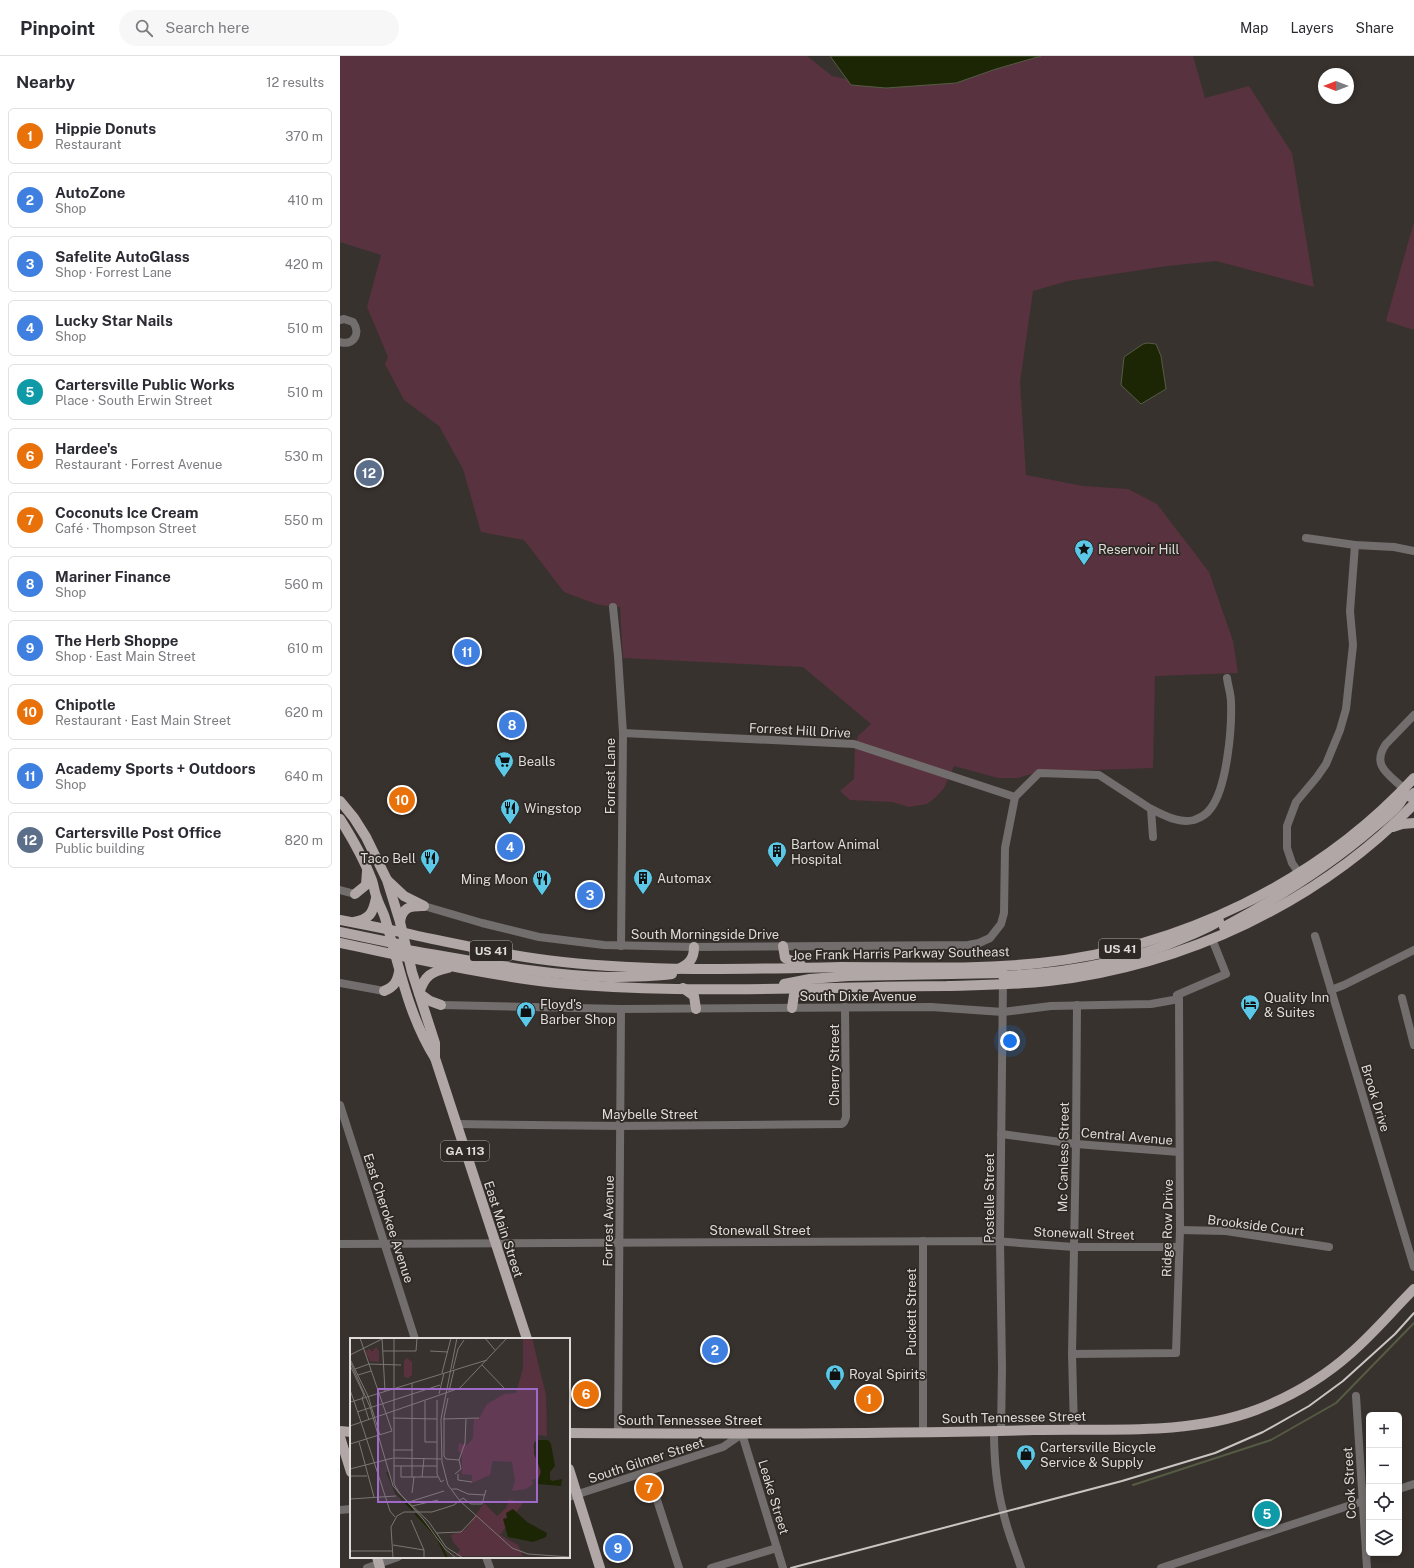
<!DOCTYPE html>
<html lang="en">
<head>
<meta charset="utf-8">
<style>
	:root { --surface:#fff; --page:#f7f7f7; --text:#2b2b33; --muted:#7c7c81; --line:#e1e1e2; --accent:#111827 }
	body { margin:0; font-family:"Public Sans",sans-serif; background:var(--page); color:var(--text) }
	.controls { position:absolute; right:12px; bottom:12px; display:grid; overflow:hidden; border-radius:6px; box-shadow:0 2px 6px #0003 }
	.controls button { width:36px; height:36px; display:grid; place-items:center; padding:0; border:0; border-bottom:1px solid var(--line); background:var(--surface); color:var(--text); font:20px sans-serif }
	.compass { position:absolute; left:978px; top:12px; width:36px; height:36px; border-radius:50%; background:var(--surface); box-shadow:0 2px 6px #0003; rotate:270deg }
	.you { position:absolute; left:670px; top:985px; width:14px; height:14px; margin:-10px; border:3px solid #fff; border-radius:50%; background:#1a73e8; box-shadow:0 0 0 6px #1a73e833 }
	.badge { display:grid; place-items:center; width:26px; height:26px; border-radius:50%; background:var(--accent); color:#fff; font-size:13px; font-weight:700 }
	.pin { position:absolute; translate:-50% -50%; border:2px solid #fff; box-shadow:0 1px 4px #0006 }
	.list { margin:0; padding:0; list-style:none }
	h2 { display:flex; justify-content:space-between; align-items:center; height:52px; margin:0; padding:0 16px; font-size:17px }
	h2 small { font-size:13px; font-weight:400; color:var(--muted) }
	.list li { display:grid; grid-template-columns:26px 1fr auto; gap:12px; align-items:center; box-sizing:border-box; height:56px; margin:0 8px 8px; padding:0 8px; border:1px solid var(--line); border-radius:6px }
	.list b { display:block; font-size:15px; white-space:nowrap }
	.list p { margin:0; font-size:13px; white-space:nowrap; color:var(--muted) }
	.list em { font-size:13px; font-style:normal; color:var(--muted) }
	.icon { flex:none; width:22px; height:22px; fill:none; stroke:currentColor; stroke-width:2; stroke-linecap:round; stroke-linejoin:round }
	.map { position:relative; flex:none; width:1074px; height:1512px; overflow:hidden }
	header { display:flex; align-items:center; gap:24px; box-sizing:border-box; height:56px; padding:0 20px; background:var(--surface); border-bottom:1px solid var(--line) }
	header strong { font-size:19px }
	nav { display:flex; gap:22px; margin-inline-start:auto; font-size:14px }
	.search { width:280px; height:36px; background:var(--page); display:flex; align-items:center; gap:10px; box-sizing:border-box; padding:0 14px; border-radius:22px; color:var(--muted); font-size:15px }
	main { display:flex }
	aside { flex:1; background:var(--surface) }
	.map>svg:first-child { display:block }
</style>
</head>
<body>
<header>
<strong>Pinpoint</strong>
<div class="search"><svg class="icon" aria-label="search" viewBox="0 0 24 24"><circle cx="10" cy="10" r="6"/><path d="M15 15l6 6"/></svg>Search here</div>
<nav><a>Map</a><a>Layers</a><a>Share</a></nav>
</header>
<main>
<aside>
<h2>Nearby<small>12 results</small></h2>
<ul class="list">
<li><span class="badge" style="background:#e8710a">1</span><div><b>Hippie Donuts</b><p>Restaurant</p></div><em>370 m</em></li>
<li><span class="badge" style="background:#3f7fe0">2</span><div><b>AutoZone</b><p>Shop</p></div><em>410 m</em></li>
<li><span class="badge" style="background:#3f7fe0">3</span><div><b>Safelite AutoGlass</b><p>Shop · Forrest Lane</p></div><em>420 m</em></li>
<li><span class="badge" style="background:#3f7fe0">4</span><div><b>Lucky Star Nails</b><p>Shop</p></div><em>510 m</em></li>
<li><span class="badge" style="background:#0f9aa8">5</span><div><b>Cartersville Public Works</b><p>Place · South Erwin Street</p></div><em>510 m</em></li>
<li><span class="badge" style="background:#e8710a">6</span><div><b>Hardee's</b><p>Restaurant · Forrest Avenue</p></div><em>530 m</em></li>
<li><span class="badge" style="background:#e8710a">7</span><div><b>Coconuts Ice Cream</b><p>Café · Thompson Street</p></div><em>550 m</em></li>
<li><span class="badge" style="background:#3f7fe0">8</span><div><b>Mariner Finance</b><p>Shop</p></div><em>560 m</em></li>
<li><span class="badge" style="background:#3f7fe0">9</span><div><b>The Herb Shoppe</b><p>Shop · East Main Street</p></div><em>610 m</em></li>
<li><span class="badge" style="background:#e8710a">10</span><div><b>Chipotle</b><p>Restaurant · East Main Street</p></div><em>620 m</em></li>
<li><span class="badge" style="background:#3f7fe0">11</span><div><b>Academy Sports + Outdoors</b><p>Shop</p></div><em>640 m</em></li>
<li><span class="badge" style="background:#5c6f8a">12</span><div><b>Cartersville Post Office</b><p>Public building</p></div><em>820 m</em></li>
</ul>
</aside>
<div class="map">
<svg width="1074" height="1512" viewBox="0 0 1074 1512">
	<rect width="100%" height="100%" fill="#38322e"/>
	<g fill="#58323f">
		<polygon points="0,0 467,0 492,20 546,32 616,27 656,13 701,0 853,0 865,42 909,30 952,97 974,231 876,205 827,210 728,225 693,235 680,326 686,419 743,430 788,433 817,448 869,516 893,585 898,617 815,620 813,712 698,716 678,722 658,722 614,710 604,732 596,741 587,748 569,751 552,746 510,744 500,735 514,723 515,691 518,680 531,668 463,611 283,602 280,551 273,551 256,548 224,536 184,484 141,476 123,413 99,370 64,344 45,308 48,301 27,251 41,199 0,186"/>
		<polygon points="1074,166 1074,274 1046,265"/>
	</g>
	<g fill="#1c2604" stroke="#565c44">
		<polygon points="490,0 701,0 656,13 616,27 546,32 511,29"/>
		<polygon points="808,287 816,288 821,300 826,333 801,348 781,329 784,301 803,288"/>
	</g>
	<g fill="none" stroke-linecap="round" stroke-linejoin="round">
		<polyline stroke="#565c44" stroke-width="2" points="793,1429 931,1384 996,1347 1074,1267"/>
		<g stroke="#726e6d" stroke-width="8">
			<path d="M0,264L4,263L13,266C21,277 14,290 0,286"/>
			<polyline points="966,482 1015,489 1054,491 1074,495"/>
			<polyline points="273,551 278,600 283,677 281,890"/>
			<polyline points="283,677 514,688 675,741"/>
			<path d="M1067,736C1054,721 1029,712 1046,688L1074,659"/>
			<path d="M811,753C824,759 839,768 854,764C860,762 867,758 871,752C887,731 892,672 891,646C891,638 888,630 887,622"/>
			<polyline points="959,817 952,807 947,792 947,770 956,746 977,721 986,708 1000,674 1006,653 1013,589 1010,555 1015,489"/>
			<polyline points="0,834 15,838"/>
			<polyline points="84,850 142,867 199,881 264,889 354,891 628,889 639,887 650,882 661,868 664,857 665,792 675,741 699,717 759,719 811,753 813,781"/>
			<polyline points="975,880 1074,1211"/>
			<polyline points="0,927 44,935"/>
			<polyline points="991,934 1004,929 1074,894"/>
			<polyline points="1062,942 1074,989"/>
			<polyline points="101,949 281,953 591,951 663,956 711,950 811,948 839,943 837,939 886,918 872,883"/>
			<polyline points="0,1049 75,1283"/>
			<polyline points="116,1068 281,1070 502,1068 504,1066 506,1061 505,951"/>
			<polyline points="661,1078 736,1088 839,1096"/>
			<polyline points="840,1174 886,1175 989,1191"/>
			<polyline points="583,1185 583,1375"/>
			<polyline points="0,1188 654,1185 734,1191 839,1191"/>
			<polyline points="732,1298 836,1297 840,1174 839,943"/>
			<polyline points="1016,1340 1027,1512"/>
			<polyline points="734,1373 732,1298 736,1088 737,949"/>
			<path d="M654,1375C654,1402 656,1429 663,1455C667,1475 675,1493 681,1512"/>
			<polyline points="661,1375 662,1312 660,1185 663,924"/>
			<polyline points="278,1377 281,953"/>
			<polyline points="308,1416 339,1512"/>
			<polyline points="1059,1433 1074,1428"/>
			<polyline points="229,1441 383,1391 402,1378 443,1512"/>
			<polyline points="0,1454 11,1453"/>
			<polyline points="146,1501 150,1512"/>
			<polyline points="27,1512 58,1501"/>
			<polyline points="371,1512 437,1492"/>
			<polyline points="821,1512 1029,1443"/>
		</g>
		<g stroke="#b0a7a6" stroke-width="10">
			<polyline points="1070,741 1074,737"/>
			<polyline points="0,745 14,762 26,781 47,824 60,866 72,916 95,987 95,1002"/>
			<path d="M0,763C12,782 23,801 31,822C34,828 34,836 37,842C39,849 43,855 45,862C59,909 68,959 95,1002L187,1283"/>
			<polyline points="1053,771 1062,768 1074,767"/>
			<polyline points="48,825 64,840 84,850"/>
			<polyline points="15,838 26,829 27,815"/>
			<path d="M0,864C26,869 52,874 78,880C126,890 174,901 223,906C315,916 409,913 501,911C567,911 634,914 700,907C840,892 978,826 1074,722"/>
			<path d="M14,866C30,863 33,857 36,842"/>
			<path d="M60,866C62,852 69,850 82,850"/>
			<path d="M884,871C936,843 988,811 1033,772C1042,764 1053,757 1060,747C1063,743 1065,738 1064,733"/>
			<polyline points="0,876 58,888"/>
			<path d="M0,887C72,902 144,919 217,927C309,936 402,933 494,932C532,931 570,930 607,930C641,929 675,929 709,925C845,909 978,847 1074,748"/>
			<polyline points="443,890 445,902 461,909"/>
			<path d="M60,897L67,894C134,905 200,919 268,921C289,921 311,921 332,918"/>
			<path d="M338,913C350,908 354,902 354,891"/>
			<path d="M663,920C725,917 788,907 846,881C857,876 869,872 879,865"/>
			<polyline points="444,928 470,923 508,920 663,917"/>
			<polyline points="343,932 354,940 356,953"/>
			<path d="M44,935C54,931 57,926 59,916"/>
			<path d="M79,937C85,919 91,916 108,912"/>
			<polyline points="79,937 90,945 101,949"/>
			<polyline points="452,952 454,939 464,932"/>
			<polyline points="0,1375 11,1376"/>
			<path d="M229,1377C384,1378 539,1378 694,1374C768,1372 846,1380 916,1354C950,1341 984,1321 1011,1297C1034,1277 1053,1254 1074,1233"/>
			<polyline points="0,1381 11,1416"/>
			<polyline points="229,1413 260,1512"/>
		</g>
		<polyline stroke="#c9c6c2" stroke-width="2" points="451,1512 782,1425 875,1397 923,1376 969,1350 1003,1325 1055,1278 1074,1257"/>
		<polyline stroke="#b0a7a6" stroke-width="10" points="37,1501 40,1512"/>
	</g>
	<defs>
		<symbol id="sight-pin" viewBox="-11 -11 22 30"><path d="M0 17L-7.5 6A9.5 9.5 0 1 1 7.5 6Z" fill="#5ac8e6" stroke="#2e2924"/><path d="M0-6L1.8-2.2L6-1.7L2.9 1.2L3.7 5.4L0 3.3L-3.7 5.4L-2.9 1.2L-6-1.7L-1.8-2.2Z" fill="#111"/></symbol>
		<symbol id="supermarket-pin" viewBox="-11 -11 22 30"><path d="M0 17L-7.5 6A9.5 9.5 0 1 1 7.5 6Z" fill="#5ac8e6" stroke="#2e2924"/><path d="M-6-5.5h2.5l.6 2H6L4.5 2H-2.5L-4.4-4H-6ZM-1.5 3.2a1.3 1.3 0 1 0 .1 0ZM3 3.2a1.3 1.3 0 1 0 .1 0Z" fill="#111"/></symbol>
		<symbol id="restaurant-pin" viewBox="-11 -11 22 30"><path d="M0 17L-7.5 6A9.5 9.5 0 1 1 7.5 6Z" fill="#5ac8e6" stroke="#2e2924"/><path d="M-5-6h1v4h1v-4h1v4h1v-4h1v5L-1.5 .5V6h-2V.5L-5-1ZM5-6V6H3V1.5H1.5Q1.5-4 5-6Z" fill="#111"/></symbol>
		<symbol id="building-pin" viewBox="-11 -11 22 30"><path d="M0 17L-7.5 6A9.5 9.5 0 1 1 7.5 6Z" fill="#5ac8e6" stroke="#2e2924"/><path d="M-4-6H4V6H1V3H-1V6H-4ZM-2.5-4.3h1.7v1.8h-1.7ZM.8-4.3h1.7v1.8H.8ZM-2.5-1h1.7V.8h-1.7ZM.8-1h1.7V.8H.8Z" fill="#111"/></symbol>
		<symbol id="hotel-pin" viewBox="-11 -11 22 30"><path d="M0 17L-7.5 6A9.5 9.5 0 1 1 7.5 6Z" fill="#5ac8e6" stroke="#2e2924"/><path d="M-6-4.5h1.5V1H6V5H4.5V3h-9V5H-6ZM-4 0a1.8 1.8 0 1 1 3.6 0ZM.5 0V-2.5h3Q6-2.5 6 0Z" fill="#111"/></symbol>
		<symbol id="shop-pin" viewBox="-11 -11 22 30"><path d="M0 17L-7.5 6A9.5 9.5 0 1 1 7.5 6Z" fill="#5ac8e6" stroke="#2e2924"/><path d="M-5-2.5h2.3a2.7 3.5 0 0 1 5.4 0H5L5.5 6h-11ZM-1.5-2.5h3a1.5 2.3 0 0 0-3 0Z" fill="#111"/></symbol>
	</defs>
	<g fill-rule="evenodd">
		<use href="#sight-pin" x="733" y="482" width="22" height="30"/>
		<use href="#supermarket-pin" x="153" y="694" width="22" height="30"/>
		<use href="#restaurant-pin" x="159" y="741" width="22" height="30"/>
		<use href="#building-pin" x="426" y="784" width="22" height="30"/>
		<use href="#restaurant-pin" x="79" y="791" width="22" height="30"/>
		<use href="#building-pin" x="292" y="811" width="22" height="30"/>
		<use href="#restaurant-pin" x="191" y="812" width="22" height="30"/>
		<use href="#hotel-pin" x="899" y="937" width="22" height="30"/>
		<use href="#shop-pin" x="175" y="944" width="22" height="30"/>
		<use href="#shop-pin" x="484" y="1307" width="22" height="30"/>
		<use href="#shop-pin" x="675" y="1387" width="22" height="30"/>
	</g>
	<g text-anchor="middle" stroke-width="3.5" stroke-linejoin="round" paint-order="stroke">
		<g fill="#2e2924" stroke="#a9a6a2" stroke-width="1">
			<rect x="759" y="883" width="42" height="20" rx="3"/>
			<rect x="130" y="885" width="42" height="20" rx="3"/>
			<rect x="101" y="1085" width="48" height="20" rx="3"/>
		</g>
		<g font-size="12" font-weight="bold" fill="#dedbd8">
			<text x="780" y="897">US 41</text>
			<text x="151" y="899">US 41</text>
			<text x="125" y="1099">GA 113</text>
		</g>
		<g font-size="13" fill="#dedbd8" stroke="#2e2924" text-anchor="start">
			<text x="758" y="498">Reservoir Hill</text>
			<text x="178" y="710">Bealls</text>
			<text x="184" y="757">Wingstop</text>
			<text x="451" y="793">Bartow Animal<tspan x="451" dy="15">Hospital</tspan></text>
			<text x="76" y="807" text-anchor="end">Taco Bell</text>
			<text x="317" y="827">Automax</text>
			<text x="188" y="828" text-anchor="end">Ming Moon</text>
			<text x="924" y="946">Quality Inn<tspan x="924" dy="15">&amp; Suites</tspan></text>
			<text x="200" y="953">Floyd's<tspan x="200" dy="15">Barber Shop</tspan></text>
			<text x="509" y="1323">Royal Spirits</text>
			<text x="700" y="1396">Cartersville Bicycle<tspan x="700" dy="15">Service &amp; Supply</tspan></text>
		</g>
		<g font-size="13" fill="#dedbd8" stroke="#2e2924">
			<text transform="translate(460 674) rotate(3)" y="5">Forrest Hill Drive</text>
			<text transform="translate(270 720) rotate(-90)" y="5">Forrest Lane</text>
			<text x="365" y="883">South Morningside Drive</text>
			<text transform="translate(561 897) rotate(-1)" y="5">Joe Frank Harris Parkway Southeast</text>
			<text x="518" y="945">South Dixie Avenue</text>
			<text transform="translate(494 1009) rotate(-90)" y="5">Cherry Street</text>
			<text transform="translate(1036 1042) rotate(73)" y="5">Brook Drive</text>
			<text x="310" y="1063">Maybelle Street</text>
			<text transform="translate(787 1080) rotate(5)" y="5">Central Avenue</text>
			<text transform="translate(723 1101) rotate(-89)" y="5">Mc Canless Street</text>
			<text transform="translate(649 1142) rotate(-90)" y="5">Postelle Street</text>
			<text transform="translate(49 1162) rotate(72)" y="5">East Cherokee Avenue</text>
			<text transform="translate(268 1165) rotate(-89)" y="5">Forrest Avenue</text>
			<text transform="translate(916 1169) rotate(7)" y="5">Brookside Court</text>
			<text transform="translate(827 1172) rotate(-89)" y="5">Ridge Row Drive</text>
			<text transform="translate(164 1173) rotate(72)" y="5">East Main Street</text>
			<text x="420" y="1179">Stonewall Street</text>
			<text transform="translate(744 1177) rotate(2)" y="5">Stonewall Street</text>
			<text transform="translate(571 1256) rotate(-90)" y="5">Puckett Street</text>
			<text transform="translate(674 1361) rotate(-1)" y="5">South Tennessee Street</text>
			<text x="350" y="1369">South Tennessee Street</text>
			<text transform="translate(306 1404) rotate(-18)" y="5">South Gilmer Street</text>
			<text transform="translate(1009 1427) rotate(-93)" y="5">Cook Street</text>
			<text transform="translate(434 1441) rotate(73)" y="5">Leake Street</text>
		</g>
	</g>
	<g transform="translate(10 1282)">
		<rect width="220" height="220" fill="#38322e"/>
		<path d="M173,0H182L196,57L197,98L189,97L183,108L191,136L188,140L182,142L183,146L176,151L162,153L165,143L162,124L143,123L140,137L122,145V137L112,136V116L108,113L109,105L117,107L123,100L124,81L129,80L137,66L154,56L166,55L173,30ZM26,9L29,13V24L20,23L15,13L20,11L22,14ZM57,20L62,24V37L58,40L54,39V23ZM159,161L173,165L150,197L168,207L173,218H105L110,212L103,204L101,197L116,191L134,165L147,178L156,170Z" fill="#58323f"/>
		<path d="M187,102H198L201,106L205,128L200,134V141L202,143L212,141L211,148L187,146L191,133L184,116V105ZM163,171L177,184L197,195L196,199L183,204L158,199L153,181L157,180L156,175Z" fill="#1c2604"/>
		<path fill="none" stroke="#1c2604" stroke-width="2" d="M37,134L46,155L63,172M65,175L87,199L97,220"/>
		<path fill="none" stroke="#7a7672" stroke-width="1" d="M32,0L35,53M44,0V146L50,156L79,184L96,209L113,220M107,0L91,81L92,124L98,147L110,163L162,210L178,216L220,219M135,0L145,12M33,13H66L67,0M80,13L98,14M0,17L32,1M0,21L18,58L30,97M0,23L20,69L43,148L73,181L95,211L106,220M19,26L51,27M0,27L14,57L12,60L19,82M132,27L156,52M5,31L19,26M103,31L108,11L114,2M92,35L101,0M8,37L21,33M109,51L157,0M0,52L4,63L0,64M99,53L104,32M89,56L94,35M98,60L94,79V118L96,121L109,122M87,62V136L91,144L94,142M75,63V104H87M7,74L90,47M43,80L87,81M93,81L129,80M11,84L40,173L45,179M11,84L4,63L137,22M0,88L110,50M9,104L24,159M0,106L42,93L10,0M43,112H63M44,120L91,121M109,122L115,105L116,81M44,128H87M51,128V139H88M0,131L43,120M105,136L111,131L109,122M108,136V142L122,144M0,138H17M62,139V45M72,139L74,120M102,151H107L118,156L135,157M62,155L64,139M0,161L46,158M59,164L94,153M62,168L88,162M0,171V201M61,182L74,212V220M87,195L111,194L126,178M43,207L74,212M0,213H43M43,220L41,189L47,178L54,174H82L104,167L113,160L121,166H132L136,152"/>
		<path fill="#9e69c8" fill-opacity="0.15" stroke="#9e69c8" stroke-width="2" d="M28,51H187V164H28Z"/>
		<rect width="220" height="220" fill="none" stroke="#dedbd8" stroke-width="2"/>
	</g>
</svg>
<div class="controls">
<button>+</button>
<button>−</button>
<button><svg class="icon" aria-label="locate" viewBox="0 0 24 24"><circle cx="12" cy="12" r="6"/><path d="M12 2v4M12 18v4M2 12h4M18 12h4"/></svg></button>
<button><svg class="icon" aria-label="layers" viewBox="0 0 24 24"><path d="M12 4l9 5-9 5-9-5zM3 14l9 5 9-5"/></svg></button>
</div>
<svg class="compass" viewBox="-18 -18 36 36"><path d="M0-13l5 13h-10z" fill="#e53935"/><path d="M0 13l5-13h-10z" fill="#7c7c81"/></svg>
<div class="you"></div>
<div class="pin badge" style="left:529px;top:1343px;background:#e8710a">1</div>
<div class="pin badge" style="left:375px;top:1294px;background:#3f7fe0">2</div>
<div class="pin badge" style="left:250px;top:839px;background:#3f7fe0">3</div>
<div class="pin badge" style="left:170px;top:791px;background:#3f7fe0">4</div>
<div class="pin badge" style="left:927px;top:1458px;background:#0f9aa8">5</div>
<div class="pin badge" style="left:246px;top:1338px;background:#e8710a">6</div>
<div class="pin badge" style="left:309px;top:1432px;background:#e8710a">7</div>
<div class="pin badge" style="left:172px;top:669px;background:#3f7fe0">8</div>
<div class="pin badge" style="left:278px;top:1492px;background:#3f7fe0">9</div>
<div class="pin badge" style="left:62px;top:744px;background:#e8710a">10</div>
<div class="pin badge" style="left:127px;top:596px;background:#3f7fe0">11</div>
<div class="pin badge" style="left:29px;top:417px;background:#5c6f8a">12</div>
</div>
</main>
</body>
</html>
